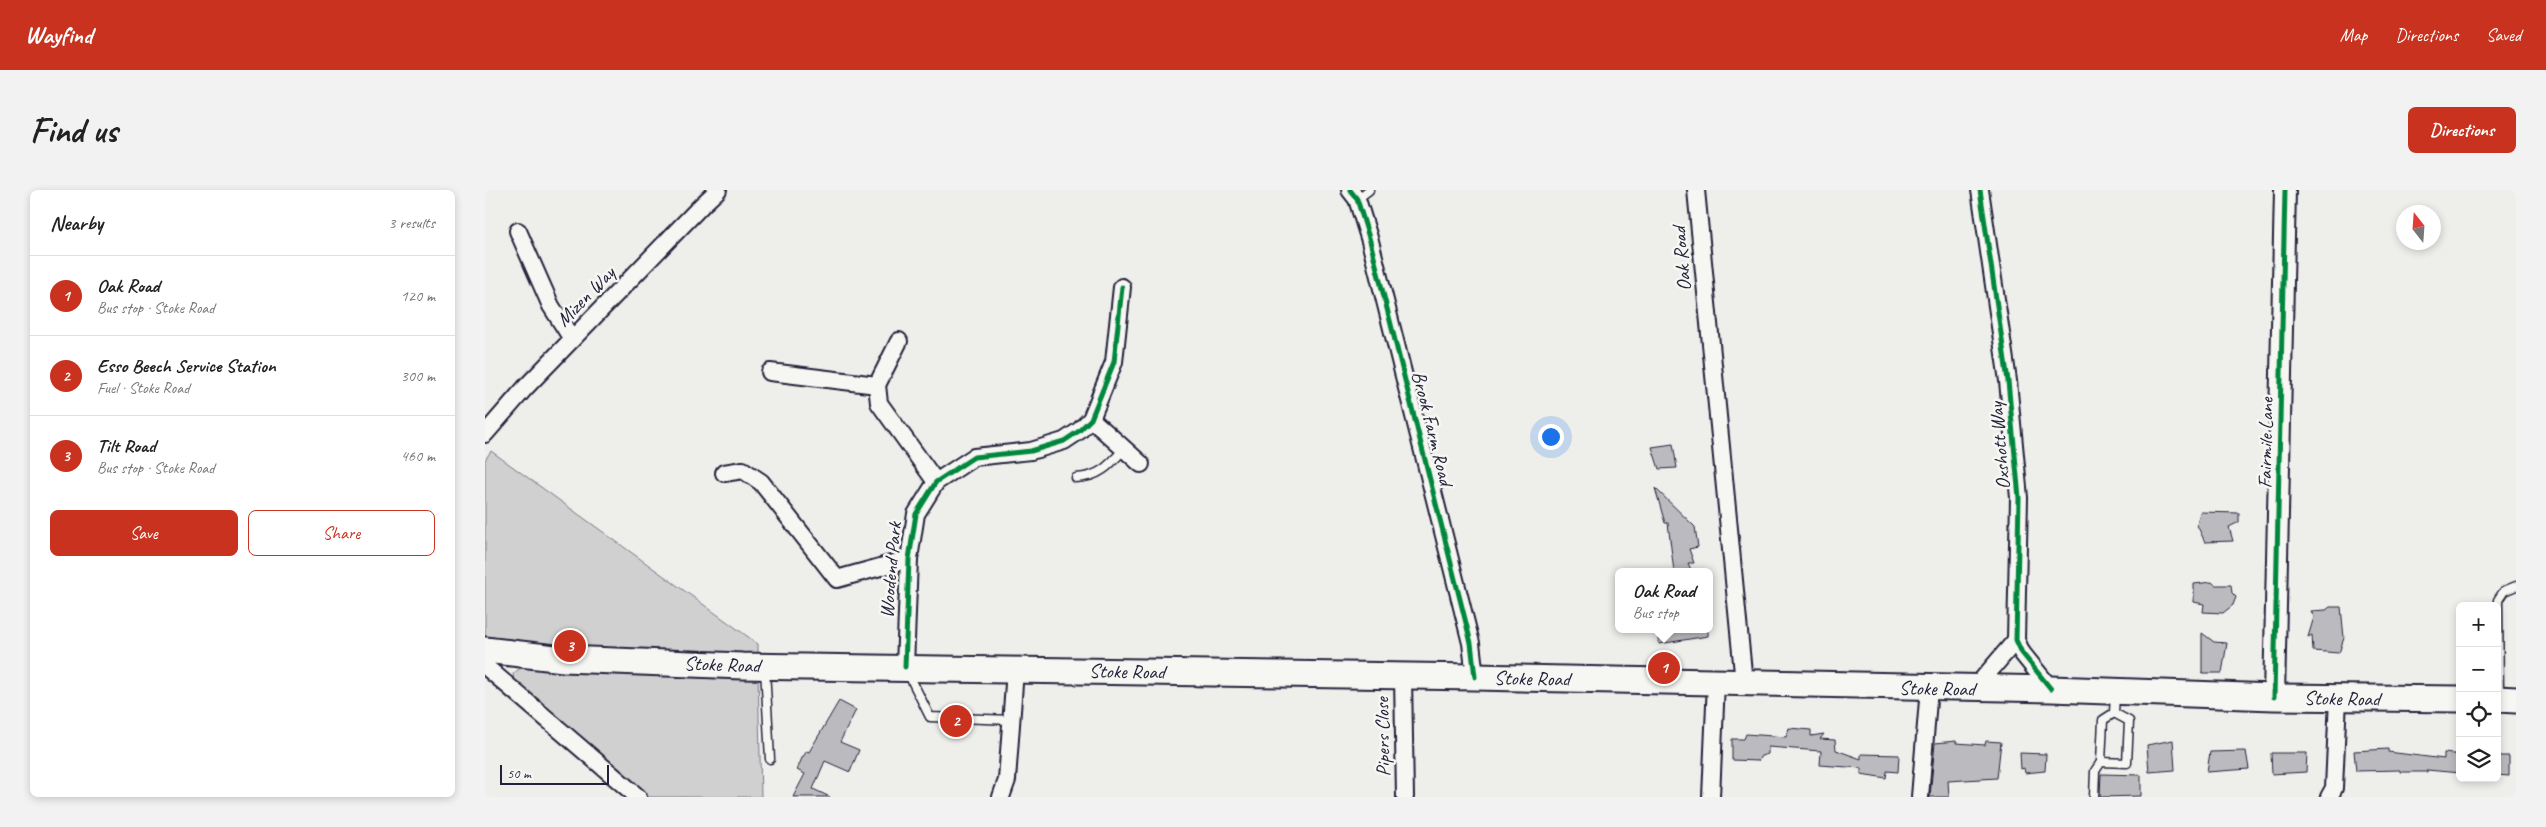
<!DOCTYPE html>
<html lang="en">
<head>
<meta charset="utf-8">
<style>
	:root { --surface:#fff; --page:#f2f2f2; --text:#222; --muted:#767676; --line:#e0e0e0; --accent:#c8321e }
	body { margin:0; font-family:Caveat,sans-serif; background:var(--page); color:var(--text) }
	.controls { position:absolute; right:15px; bottom:15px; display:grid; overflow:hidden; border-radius:8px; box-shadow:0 2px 8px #0003 }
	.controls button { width:45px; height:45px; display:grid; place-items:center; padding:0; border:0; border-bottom:1px solid var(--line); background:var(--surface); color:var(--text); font:25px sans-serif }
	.compass { position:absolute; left:1911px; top:15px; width:45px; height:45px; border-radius:50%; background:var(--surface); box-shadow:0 2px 8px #0003; rotate:343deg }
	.scale { position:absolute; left:15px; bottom:12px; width:109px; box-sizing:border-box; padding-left:5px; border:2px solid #22223b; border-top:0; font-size:14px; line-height:18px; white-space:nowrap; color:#22223b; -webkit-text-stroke:4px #f6f6f2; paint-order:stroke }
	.you { position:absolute; left:1065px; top:246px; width:18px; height:18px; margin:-12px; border:4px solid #fff; border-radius:50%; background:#1a73e8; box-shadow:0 0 0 8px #1a73e833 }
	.badge { display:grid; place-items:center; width:32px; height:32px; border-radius:50%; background:var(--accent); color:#fff; font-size:16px; font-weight:700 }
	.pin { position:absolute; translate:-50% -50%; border:2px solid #fff; box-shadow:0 1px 5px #0006 }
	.popup { position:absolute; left:1130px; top:378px; width:98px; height:65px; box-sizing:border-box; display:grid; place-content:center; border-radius:8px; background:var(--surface); filter:drop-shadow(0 1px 4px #0005); font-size:16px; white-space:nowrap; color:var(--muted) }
	.popup b { font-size:19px; color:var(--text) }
	.popup::after { content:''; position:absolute; left:50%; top:100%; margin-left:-10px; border:10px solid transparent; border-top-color:var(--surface) }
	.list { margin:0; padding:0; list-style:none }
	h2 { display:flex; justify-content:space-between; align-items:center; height:65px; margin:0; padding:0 20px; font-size:21px }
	h2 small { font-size:16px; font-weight:400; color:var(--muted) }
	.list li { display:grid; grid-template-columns:32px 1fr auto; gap:15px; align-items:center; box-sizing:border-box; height:80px; padding:0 20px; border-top:1px solid var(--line) }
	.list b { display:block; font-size:19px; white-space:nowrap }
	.list p { margin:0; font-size:16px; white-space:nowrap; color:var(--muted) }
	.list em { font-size:16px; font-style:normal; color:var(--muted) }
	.actions { display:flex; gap:10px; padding:15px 20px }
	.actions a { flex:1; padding:11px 0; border:1px solid var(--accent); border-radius:8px; text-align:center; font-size:18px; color:var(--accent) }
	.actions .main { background:var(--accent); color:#fff }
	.icon { flex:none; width:28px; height:28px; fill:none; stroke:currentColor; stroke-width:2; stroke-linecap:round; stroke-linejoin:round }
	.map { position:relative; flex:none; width:2031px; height:607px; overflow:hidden; border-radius:8px }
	header { display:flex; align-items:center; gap:30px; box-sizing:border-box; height:70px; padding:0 25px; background:var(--accent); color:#fff }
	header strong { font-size:24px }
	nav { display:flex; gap:28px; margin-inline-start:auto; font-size:18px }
	.intro { display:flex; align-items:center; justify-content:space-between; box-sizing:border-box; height:120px; padding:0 30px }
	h1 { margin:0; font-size:35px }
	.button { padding:12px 22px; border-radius:8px; background:var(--accent); color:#fff; font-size:18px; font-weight:700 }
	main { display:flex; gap:30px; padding:0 30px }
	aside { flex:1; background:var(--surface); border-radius:8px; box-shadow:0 2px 8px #0003 }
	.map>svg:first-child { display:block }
</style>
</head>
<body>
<header>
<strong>Wayfind</strong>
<nav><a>Map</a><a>Directions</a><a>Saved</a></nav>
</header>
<div class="intro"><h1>Find us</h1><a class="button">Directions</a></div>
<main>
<aside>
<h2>Nearby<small>3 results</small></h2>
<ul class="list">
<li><span class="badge">1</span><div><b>Oak Road</b><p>Bus stop · Stoke Road</p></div><em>120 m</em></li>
<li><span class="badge">2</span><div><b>Esso Beech Service Station</b><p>Fuel · Stoke Road</p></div><em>300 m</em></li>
<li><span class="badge">3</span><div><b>Tilt Road</b><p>Bus stop · Stoke Road</p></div><em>460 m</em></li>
</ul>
<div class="actions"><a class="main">Save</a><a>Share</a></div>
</aside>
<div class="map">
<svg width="2031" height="607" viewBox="0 0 2031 607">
	<rect width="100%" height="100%" fill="#eeeeeb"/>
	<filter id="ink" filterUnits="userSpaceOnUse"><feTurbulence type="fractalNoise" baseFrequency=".02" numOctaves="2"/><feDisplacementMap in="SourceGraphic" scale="10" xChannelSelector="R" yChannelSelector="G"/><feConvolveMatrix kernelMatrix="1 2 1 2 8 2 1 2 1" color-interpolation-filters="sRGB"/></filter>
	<g filter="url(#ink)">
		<g fill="#d0d0d1" stroke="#797986">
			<polygon points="6,261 273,454 273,463 39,455 0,448 0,270"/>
			<polygon points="39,475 273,483 276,607 164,607 131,582 29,491 28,484"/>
		</g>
		<g fill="#bbbbbf" stroke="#22223b">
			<polygon points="1188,254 1192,278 1174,279 1167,257"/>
			<polygon points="1170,298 1210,337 1213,357 1204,359 1209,373 1203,373 1207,382 1189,382 1183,333 1180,333"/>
			<polygon points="1715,322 1754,323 1754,332 1744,337 1748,351 1720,352 1712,335"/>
			<polygon points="1727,392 1730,395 1746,395 1747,403 1751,407 1748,415 1738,423 1718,422 1719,414 1709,412 1709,394"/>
			<polygon points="1845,417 1856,417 1859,448 1854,463 1828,461 1827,445 1823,447 1829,427 1826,421 1841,420"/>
			<polygon points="1174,439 1223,439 1223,446 1174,454"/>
			<polygon points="1717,443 1729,452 1742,453 1737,483 1717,483"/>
			<polygon points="354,511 371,520 355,552 374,560 365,582 340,571 328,599 345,607 308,607 320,584 312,580 317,568 322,561 324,562"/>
			<polygon points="1304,538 1326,540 1326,546 1339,544 1335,549 1350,550 1351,560 1376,569 1376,564 1414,565 1413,582 1402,581 1401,588 1376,584 1376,578 1335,575 1336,561 1283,557 1283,564 1276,566 1273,571 1247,570 1247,549 1259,549 1261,544 1301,547"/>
			<polygon points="1688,550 1690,580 1664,582 1662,555"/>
			<polygon points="1471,551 1471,553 1500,555 1501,551 1516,552 1512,588 1463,591 1464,607 1445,607 1450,553"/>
			<polygon points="1903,559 1903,562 1959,569 1959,563 1975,565 1975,583 1942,580 1942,582 1915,582 1915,580 1871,581 1869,561"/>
			<polygon points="1761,561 1764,579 1722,582 1725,562"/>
			<polygon points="1535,563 1561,564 1560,581 1540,583 1539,578 1536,579"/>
			<polygon points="1786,563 1822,563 1821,582 1787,584"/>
			<polygon points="2012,566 2024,566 2024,586 2012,585"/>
			<polygon points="1616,584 1656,585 1656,606 1615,607"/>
		</g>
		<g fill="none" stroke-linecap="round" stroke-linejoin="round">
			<defs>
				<g id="service">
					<polyline points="872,9 884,0"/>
					<path d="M591,288C614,287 624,276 639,259"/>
					<polyline points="280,479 285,569"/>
					<polyline points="423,483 445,527 527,530"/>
					<polyline points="2014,507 2013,410 2019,401 2031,396"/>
					<polyline points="1616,572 1642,573 1644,531 1629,523"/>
					<polyline points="1609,607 1610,581 1616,572 1618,530 1629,523 1630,505"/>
				</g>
				<g id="minor">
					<polyline points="865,0 872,9 885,51 986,453 990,487"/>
					<polyline points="1211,0 1259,493"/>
					<polyline points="1495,0 1523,191 1534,308 1531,450 1537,463 1566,499"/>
					<polyline points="33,41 66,116 87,149"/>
					<polyline points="414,151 392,195 394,213 451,292"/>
					<polyline points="285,182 392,195"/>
					<polyline points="606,229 656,274"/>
					<polyline points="0,244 40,198 218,14 233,0"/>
					<polyline points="239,283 258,280 276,292 352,389 424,369"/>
					<polyline points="0,476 153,607"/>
					<polyline points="420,477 424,369 431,324 451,292 489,267 546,261 579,251 594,241 606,229 629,172 637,97"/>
					<polyline points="918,486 920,607"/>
					<polyline points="1490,498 1531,450"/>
					<polyline points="516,607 522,590 530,480"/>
					<polyline points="1226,607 1231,492"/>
					<polyline points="1435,607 1444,498"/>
					<polyline points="1844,607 1849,598 1853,508"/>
				</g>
				<polyline id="tertiary" points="1789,507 1800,0"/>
				<g id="primary">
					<polyline points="0,460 79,469 257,476 990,487 1566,499 1789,507 1975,509"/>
					<polyline points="2012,509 2031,510"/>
				</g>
			</defs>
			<use href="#service" stroke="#22223b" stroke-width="11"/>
			<use href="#minor" stroke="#22223b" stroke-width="20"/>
			<use href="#tertiary" stroke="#22223b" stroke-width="24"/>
			<use href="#primary" stroke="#22223b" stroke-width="29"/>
			<use href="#service" stroke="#f6f6f2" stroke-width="8"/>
			<use href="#minor" stroke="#f6f6f2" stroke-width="16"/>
			<use href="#tertiary" stroke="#f6f6f2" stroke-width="20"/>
			<use href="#primary" stroke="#f6f6f2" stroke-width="25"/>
			<defs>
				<g id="cycleway">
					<polyline points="865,0 872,9 885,51 986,453 990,487"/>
					<polyline points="1495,0 1523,191 1534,308 1531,450 1537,463 1566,499"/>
					<polyline points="420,477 424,369 431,324 451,292 489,267 546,261 579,251 594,241 606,229 629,172 637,97"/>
					<polyline points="1789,507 1800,0"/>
				</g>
			</defs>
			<use href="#cycleway" stroke="#f6f6f2" stroke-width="8"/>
			<use href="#cycleway" stroke="#00873e" stroke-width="5"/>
		</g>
	</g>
	<g text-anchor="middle" stroke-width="5" stroke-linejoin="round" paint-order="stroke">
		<g font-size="20" fill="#22223b" stroke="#f6f6f2">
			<text transform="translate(1196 69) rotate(-95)" y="7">Oak Road</text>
			<text transform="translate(100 106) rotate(-46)" y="7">Mizen Way</text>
			<text transform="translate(948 238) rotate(76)" y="7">Brook Farm Road</text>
			<text transform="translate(1780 253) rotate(-89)" y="7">Fairmile Lane</text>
			<text transform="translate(1514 256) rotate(-95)" y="7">Oxshott Way</text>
			<text transform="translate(405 380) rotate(-85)" y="7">Woodend Park</text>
			<text transform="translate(237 474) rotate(2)" y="7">Stoke Road</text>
			<text transform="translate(642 481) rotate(1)" y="7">Stoke Road</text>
			<text transform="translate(1047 488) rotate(1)" y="7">Stoke Road</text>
			<text transform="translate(1452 498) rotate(1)" y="7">Stoke Road</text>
			<text transform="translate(1857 508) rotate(1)" y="7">Stoke Road</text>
			<text transform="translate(897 547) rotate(-91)" y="7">Pipers Close</text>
		</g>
	</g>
</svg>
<div class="controls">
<button>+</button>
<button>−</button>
<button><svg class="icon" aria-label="locate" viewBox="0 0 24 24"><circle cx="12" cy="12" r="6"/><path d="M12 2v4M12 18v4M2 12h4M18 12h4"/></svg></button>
<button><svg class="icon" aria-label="layers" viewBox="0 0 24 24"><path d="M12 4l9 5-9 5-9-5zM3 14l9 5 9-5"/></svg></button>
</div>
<svg class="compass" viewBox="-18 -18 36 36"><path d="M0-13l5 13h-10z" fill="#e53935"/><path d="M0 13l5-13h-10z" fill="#767676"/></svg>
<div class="scale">50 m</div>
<div class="you"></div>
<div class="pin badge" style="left:1179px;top:478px">1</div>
<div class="popup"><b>Oak Road</b>Bus stop</div>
<div class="pin badge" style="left:471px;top:531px">2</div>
<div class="pin badge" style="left:85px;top:456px">3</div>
</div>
</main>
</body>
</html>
